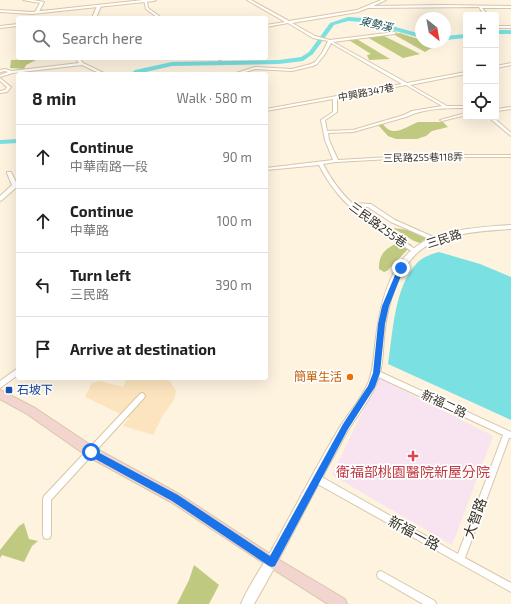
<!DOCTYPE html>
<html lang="en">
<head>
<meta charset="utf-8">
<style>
	:root { --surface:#fff; --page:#f2f2f2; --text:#222; --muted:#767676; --line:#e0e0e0 }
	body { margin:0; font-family:"Exo 2","Noto Sans TC",sans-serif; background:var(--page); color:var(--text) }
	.controls { position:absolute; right:12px; top:12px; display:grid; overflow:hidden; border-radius:4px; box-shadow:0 4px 16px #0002 }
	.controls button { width:36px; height:36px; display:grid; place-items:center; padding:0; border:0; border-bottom:1px solid var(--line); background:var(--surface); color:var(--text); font:20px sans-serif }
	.compass { position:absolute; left:415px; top:12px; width:36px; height:36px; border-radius:50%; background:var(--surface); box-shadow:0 4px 16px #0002; rotate:149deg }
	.stop { position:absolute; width:12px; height:12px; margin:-9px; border:3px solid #1a73e8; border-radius:50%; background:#fff }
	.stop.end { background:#1a73e8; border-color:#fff; box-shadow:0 1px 4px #0008 }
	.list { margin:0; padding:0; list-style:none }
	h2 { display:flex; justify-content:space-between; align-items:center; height:52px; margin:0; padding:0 16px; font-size:17px }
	h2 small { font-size:13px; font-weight:400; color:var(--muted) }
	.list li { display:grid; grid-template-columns:26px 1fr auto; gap:12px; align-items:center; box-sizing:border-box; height:64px; padding:0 16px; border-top:1px solid var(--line) }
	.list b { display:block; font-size:15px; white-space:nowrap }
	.list p { margin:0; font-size:13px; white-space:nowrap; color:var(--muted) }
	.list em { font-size:13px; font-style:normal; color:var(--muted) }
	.icon { flex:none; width:22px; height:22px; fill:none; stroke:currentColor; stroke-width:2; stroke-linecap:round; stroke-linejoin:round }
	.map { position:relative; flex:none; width:511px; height:604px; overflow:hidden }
	.search { position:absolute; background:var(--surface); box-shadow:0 4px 16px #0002; left:16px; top:16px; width:252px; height:44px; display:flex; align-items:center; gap:10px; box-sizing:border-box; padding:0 14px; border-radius:4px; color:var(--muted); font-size:15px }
	.panel { position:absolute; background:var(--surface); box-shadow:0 4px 16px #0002; left:16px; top:72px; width:252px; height:308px; border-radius:4px }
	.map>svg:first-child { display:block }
</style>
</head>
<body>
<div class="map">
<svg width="511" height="604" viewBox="0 0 511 604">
	<rect width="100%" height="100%" fill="#fef3df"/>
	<polygon fill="#fce5be" points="127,378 161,378 170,381 176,391 174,400 163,415 153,435 123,426 129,418 85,397 92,383 100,381 123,387"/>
	<polygon fill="#f8e3f1" points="379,378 493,436 452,545 332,475"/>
	<g fill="#c0c980">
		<polygon points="400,33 421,40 421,42 440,43 425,52 393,34"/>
		<polygon points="384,36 420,54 403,58 367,37"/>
		<polygon points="355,38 390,59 369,60 367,55 371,54 347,39"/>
		<polygon points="36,59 36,60 26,65 24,69 10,68 11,60"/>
		<path d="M418,122H443L448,127L432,131L426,136L417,139H396L388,136L378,125L383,124C393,139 407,126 418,122Z"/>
		<polygon points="393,228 417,231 428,237 420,243 414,241"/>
		<path d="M403,241L412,245L387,271L384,272L379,269C378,252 389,246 403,241Z"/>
		<polygon points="24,523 29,539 38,541 32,546 24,562 2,555 0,558 0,550 19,526"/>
		<polygon points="194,565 219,585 209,604 177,604 189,580"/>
	</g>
	<path fill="#7ae0e2" d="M439,252L480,264L511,277V420L388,364C393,333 394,287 417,263C423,257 431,254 439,252Z"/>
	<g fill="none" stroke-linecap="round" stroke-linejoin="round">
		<g fill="#7ae0e2" fill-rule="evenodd">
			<polygon points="348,17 363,18 421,34 421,38 363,22 348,21 334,25 313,54 303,61 279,64 172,66 137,74 130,74 135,70 172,62 279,60 301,57 309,52 330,23"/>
			<rect x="496" y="30" width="15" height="4"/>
			<polygon points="466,34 466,38 445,40 445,36"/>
			<polygon points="18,139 18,143 0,144 0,140"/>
		</g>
		<defs>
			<g id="minor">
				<polygon points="23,0 33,0 44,2 39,12 37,13 35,12 40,3"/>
				<polygon points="144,0 147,1 148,8 162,18 158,18 146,9"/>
				<path d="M247,0H251L289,21L357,10L381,0H386L373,6L442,5L511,6V8H482L488,15H484L479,7L368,8L358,12L292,23L315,36L330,40L395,32L396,33L394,34L333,42L407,83L466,72V74L410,85L447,106H466V108C446,108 425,108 406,117L353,132L328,133L329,140L338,160L444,154L451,155H511V157H451L444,156L336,162L323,164C331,179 340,192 352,203L371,204L395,220L438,239L439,240L438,241H434L391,222L368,207H356L375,222L418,251L415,253L413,252C386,235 358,218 337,193C330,184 324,175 319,165L266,170V168L333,160L325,140L321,120L333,112V99L266,111V109L402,84L331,43L325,54L317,64L313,66L292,71L255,69L239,74H233L255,67L292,69L311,64L315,62L322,53L328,41L313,38L288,23L266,27V25L285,22ZM406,85L442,106L412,111L404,115L353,130L327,131L325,120L337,112V98Z"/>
				<polygon points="99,5 101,6 96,18 92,18 97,6"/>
				<polygon points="18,24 18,26 0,28 0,26"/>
				<rect x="496" y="26" width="15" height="2"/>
				<polygon points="75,58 79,58 83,63 106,74 101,74 82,65 13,73 0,77 0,75 8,72 5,71 0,72 0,70 5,69 12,71 79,63"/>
				<polygon points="217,58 221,58 222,59 220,60"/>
				<polygon points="511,63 511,65 496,68 496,66"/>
				<polygon points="0,78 11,87 7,92 0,93 0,91 5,90 7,87 0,81"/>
				<polygon points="511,107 511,109 496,111 496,109"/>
				<polygon points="466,113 466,115 442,121 440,120"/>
				<polygon points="488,117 493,117 511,133 511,136"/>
				<polygon points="7,172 11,172 16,182 18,182 18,186 2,200 0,201 0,196 12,185 7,173"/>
				<polygon points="18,368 18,375 0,388 0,381"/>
				<polygon points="376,370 511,432 511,438 509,438 465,558 511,583 511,592 314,482 313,479 314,476 317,475 320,476 458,554 503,435 374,375 373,373 374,371"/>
				<polygon points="142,393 144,394 145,396 144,398 51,500 51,535 50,538 47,539 44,538 43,535 43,499 44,496 140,394"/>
				<polygon points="381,571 435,601 436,604 423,604 378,578 377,575 378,572"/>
			</g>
			<g id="tertiary">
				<polygon points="143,0 156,0 154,1 32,14 0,12 0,10 32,12"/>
				<path d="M511,225V229C482,231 438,233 416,254C395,275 387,308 384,337C383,349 383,362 380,373C375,392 363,408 352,424C347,431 343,439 339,447C309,499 284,553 254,604H241C249,585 262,567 272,549C294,509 315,469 338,430C348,413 362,399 369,381C374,367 374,351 376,337C380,307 388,269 413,249C437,229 481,227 511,225Z"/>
			</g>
			<polygon id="secondary" points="0,390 35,408 95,448 179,494 276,558 345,599 347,604 328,604 268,566 171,502 87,456 27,414 0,399"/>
		</defs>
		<use href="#minor" stroke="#d9c6a7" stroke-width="2"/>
		<use href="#tertiary" stroke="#d9c6a7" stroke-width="2"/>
		<use href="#secondary" stroke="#d9c6a7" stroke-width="2"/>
		<use href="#minor" fill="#fff" fill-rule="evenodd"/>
		<use href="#tertiary" fill="#fff" fill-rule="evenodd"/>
		<use href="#secondary" fill="#f3d5cf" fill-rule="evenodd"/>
	</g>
	<polygon fill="#1a73e8" points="401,266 404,268 389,306 385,324 380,373 375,387 348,429 275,566 272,567 269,566 172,501 88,455 88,450 94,450 178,495 270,556 343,424 368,386 373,373 378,324 382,306 398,268"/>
	<circle fill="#e8710a" stroke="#fff" stroke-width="1.5" cx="350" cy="377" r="4"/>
	<rect fill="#1a4fb4" stroke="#fff" stroke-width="1.5" x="5" y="386" width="8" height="8" rx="2"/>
	<path fill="#e0444e" stroke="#fff" stroke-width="1.5" d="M411 450h4v4h4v4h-4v4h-4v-4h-4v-4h4z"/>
	<g text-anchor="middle" stroke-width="3.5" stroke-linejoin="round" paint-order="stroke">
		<g font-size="10" fill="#393225" stroke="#fff">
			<text transform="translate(366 92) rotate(-11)" y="4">中興路347巷</text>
			<text transform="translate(423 157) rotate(-1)" y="4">三民路255巷118弄</text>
		</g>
		<g font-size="11" font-style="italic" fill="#1a494a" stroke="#fff">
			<text transform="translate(376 24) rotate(13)" y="4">東勢溪</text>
		</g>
		<g font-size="12" fill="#393225" stroke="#fff">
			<text transform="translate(378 225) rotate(36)" y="4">三民路255巷</text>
			<text transform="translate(444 239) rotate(-18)" y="4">三民路</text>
			<text transform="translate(444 404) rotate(25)" y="4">新福二路</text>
		</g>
		<g font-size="12" fill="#c56008" stroke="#fff" text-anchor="end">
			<text x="342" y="381">簡單生活</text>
		</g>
		<g font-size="12" fill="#164399" stroke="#fff" text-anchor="start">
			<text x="17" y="394">石坡下</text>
		</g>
		<g font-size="14" fill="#be3a42" stroke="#fff">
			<text x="413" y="477">衛福部桃園醫院新屋分院</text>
		</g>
		<g font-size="14" fill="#393225" stroke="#fff">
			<text transform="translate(475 518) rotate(-70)" y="5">大智路</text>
			<text transform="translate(414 533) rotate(28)" y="5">新福一路</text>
		</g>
	</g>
</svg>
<div class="controls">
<button>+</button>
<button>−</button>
<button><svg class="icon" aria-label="locate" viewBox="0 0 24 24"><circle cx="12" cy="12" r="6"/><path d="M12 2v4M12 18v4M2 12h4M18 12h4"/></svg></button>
</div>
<svg class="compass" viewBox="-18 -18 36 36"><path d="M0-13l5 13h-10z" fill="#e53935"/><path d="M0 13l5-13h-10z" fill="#767676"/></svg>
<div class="stop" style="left:91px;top:452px"></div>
<div class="stop end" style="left:401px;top:268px"></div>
<div class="search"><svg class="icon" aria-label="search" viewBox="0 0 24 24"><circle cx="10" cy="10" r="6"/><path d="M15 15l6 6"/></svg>Search here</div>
<section class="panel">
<h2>8 min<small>Walk · 580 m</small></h2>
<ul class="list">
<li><svg class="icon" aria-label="ahead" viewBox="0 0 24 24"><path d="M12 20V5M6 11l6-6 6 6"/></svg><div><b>Continue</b><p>中華南路一段</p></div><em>90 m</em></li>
<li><svg class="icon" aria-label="ahead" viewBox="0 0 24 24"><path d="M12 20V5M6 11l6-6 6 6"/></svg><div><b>Continue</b><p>中華路</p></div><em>100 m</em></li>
<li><svg class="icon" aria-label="left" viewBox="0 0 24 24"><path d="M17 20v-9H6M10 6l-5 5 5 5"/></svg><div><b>Turn left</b><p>三民路</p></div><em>390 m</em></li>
<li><svg class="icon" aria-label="arrive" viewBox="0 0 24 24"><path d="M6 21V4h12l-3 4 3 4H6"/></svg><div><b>Arrive at destination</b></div></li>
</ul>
</section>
</div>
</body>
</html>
